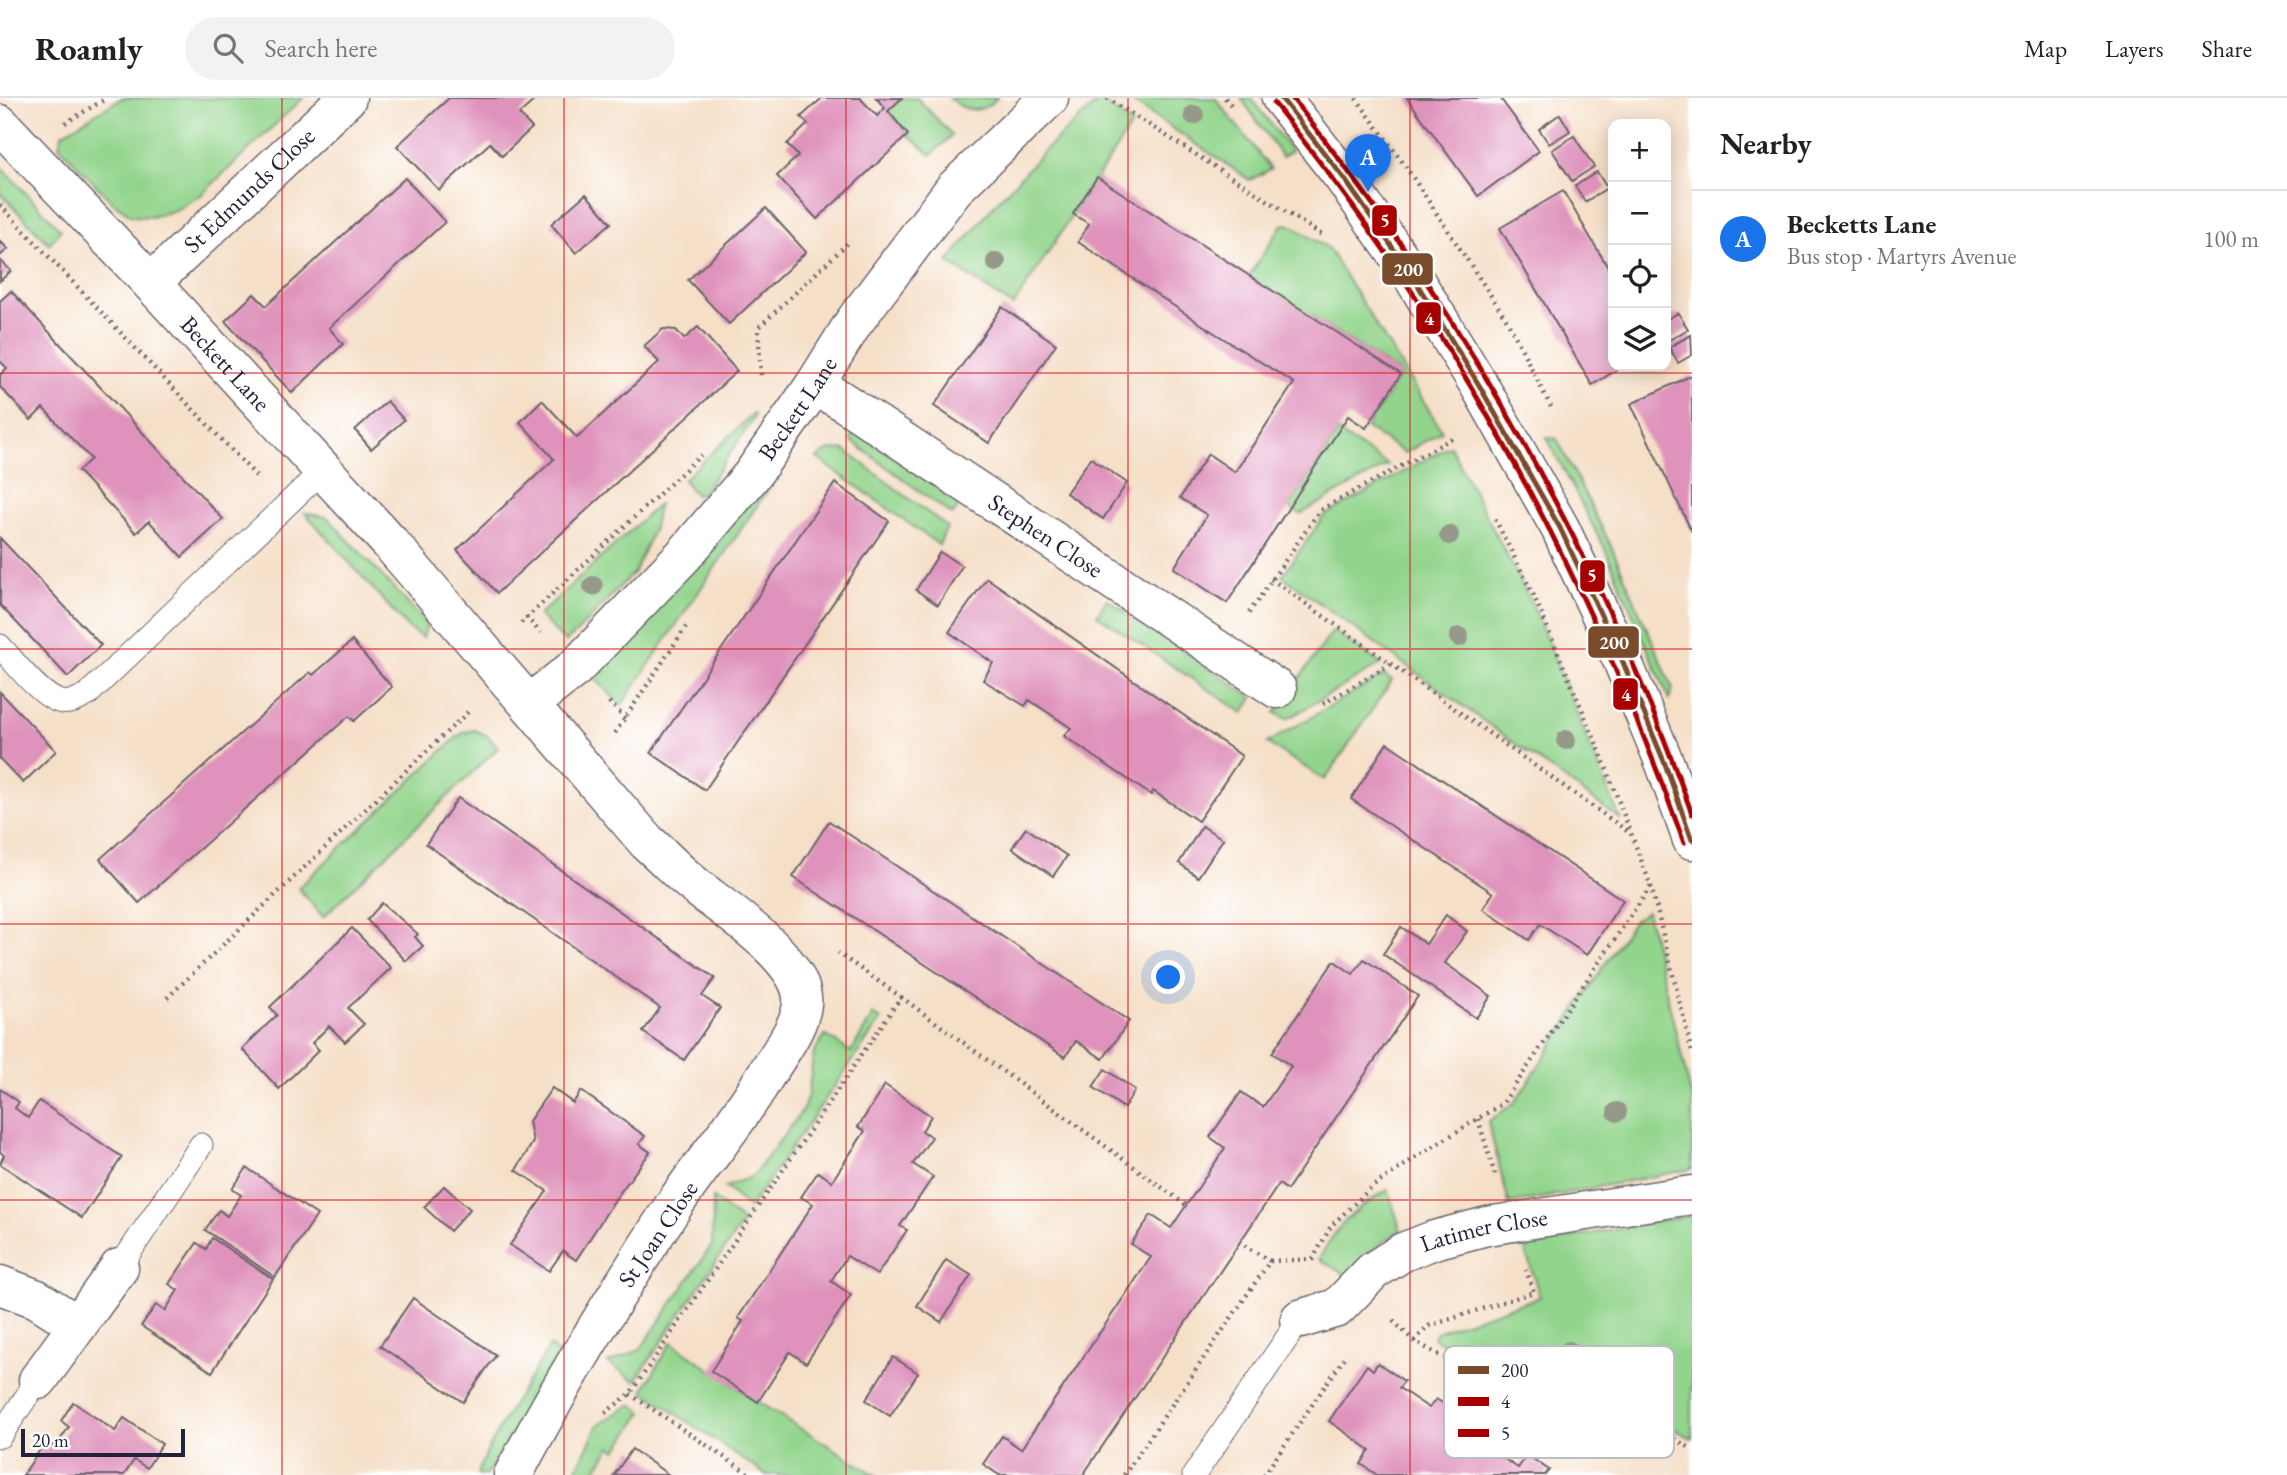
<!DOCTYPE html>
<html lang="en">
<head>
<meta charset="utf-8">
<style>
	:root { --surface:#fff; --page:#f2f2f2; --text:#222; --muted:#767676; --line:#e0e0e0; --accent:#1a73e8 }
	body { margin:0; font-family:"EB Garamond",serif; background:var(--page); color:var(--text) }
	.controls { position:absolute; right:21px; top:21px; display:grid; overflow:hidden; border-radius:14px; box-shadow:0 4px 18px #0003 }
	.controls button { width:63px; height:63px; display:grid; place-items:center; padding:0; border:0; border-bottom:2px solid var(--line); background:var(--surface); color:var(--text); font:35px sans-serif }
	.scale { position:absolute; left:21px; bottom:18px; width:164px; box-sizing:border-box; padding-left:7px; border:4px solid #22223b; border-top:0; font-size:19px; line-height:24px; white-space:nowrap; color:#22223b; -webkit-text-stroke:5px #fff; paint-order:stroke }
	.you { position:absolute; left:1169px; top:880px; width:24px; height:24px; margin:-18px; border:5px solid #fff; border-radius:50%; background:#1a73e8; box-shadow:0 0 0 10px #1a73e833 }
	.badge { display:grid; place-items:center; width:46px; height:46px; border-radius:50%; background:var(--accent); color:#fff; font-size:23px; font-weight:700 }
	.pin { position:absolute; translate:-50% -58px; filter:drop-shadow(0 2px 4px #0008) }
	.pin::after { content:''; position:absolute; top:37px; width:24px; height:21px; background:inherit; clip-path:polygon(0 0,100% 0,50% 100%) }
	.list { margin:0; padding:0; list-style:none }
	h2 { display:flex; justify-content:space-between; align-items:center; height:91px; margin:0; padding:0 28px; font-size:30px }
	h2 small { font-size:23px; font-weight:400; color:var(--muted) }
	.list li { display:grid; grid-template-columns:46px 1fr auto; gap:21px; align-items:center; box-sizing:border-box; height:98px; padding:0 28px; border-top:2px solid var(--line) }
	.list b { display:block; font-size:26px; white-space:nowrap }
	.list p { margin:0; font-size:23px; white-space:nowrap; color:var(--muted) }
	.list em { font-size:23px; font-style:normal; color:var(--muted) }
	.icon { flex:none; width:38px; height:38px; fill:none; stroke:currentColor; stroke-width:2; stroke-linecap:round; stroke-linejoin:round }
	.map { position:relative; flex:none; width:1692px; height:1377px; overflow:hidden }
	header { display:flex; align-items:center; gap:42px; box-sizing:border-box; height:98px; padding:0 35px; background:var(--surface); border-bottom:2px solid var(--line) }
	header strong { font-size:33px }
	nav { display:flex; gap:38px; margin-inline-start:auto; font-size:24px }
	.search { width:490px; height:63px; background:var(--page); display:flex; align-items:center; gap:18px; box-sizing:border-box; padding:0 24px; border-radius:38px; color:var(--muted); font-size:26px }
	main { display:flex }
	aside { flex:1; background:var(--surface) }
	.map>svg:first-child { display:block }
</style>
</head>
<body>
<header>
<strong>Roamly</strong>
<div class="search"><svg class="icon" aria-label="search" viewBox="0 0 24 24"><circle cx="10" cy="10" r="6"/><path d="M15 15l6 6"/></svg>Search here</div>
<nav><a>Map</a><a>Layers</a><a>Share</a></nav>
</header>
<main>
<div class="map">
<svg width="1692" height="1377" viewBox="0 0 1692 1377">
	<rect width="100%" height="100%" fill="#fff"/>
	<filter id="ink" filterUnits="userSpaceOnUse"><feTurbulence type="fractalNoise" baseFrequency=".0143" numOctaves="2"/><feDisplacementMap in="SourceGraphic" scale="14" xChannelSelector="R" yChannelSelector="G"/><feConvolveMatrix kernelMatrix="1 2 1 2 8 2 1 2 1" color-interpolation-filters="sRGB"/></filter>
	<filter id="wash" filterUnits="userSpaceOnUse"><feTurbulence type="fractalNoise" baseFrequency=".00686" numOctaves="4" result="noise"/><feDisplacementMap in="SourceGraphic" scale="28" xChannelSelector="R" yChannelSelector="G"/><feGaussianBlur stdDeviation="1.57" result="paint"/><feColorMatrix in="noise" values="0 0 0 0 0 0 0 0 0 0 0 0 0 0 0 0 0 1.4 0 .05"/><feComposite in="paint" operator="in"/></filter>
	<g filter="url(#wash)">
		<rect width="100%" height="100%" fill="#f5dfc7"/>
		<g fill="#92d48b" stroke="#5a7b63" stroke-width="2">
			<polygon points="122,0 303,0 201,97 176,112 151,119 132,118 112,104 59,48 62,36"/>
			<polygon points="902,0 917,0 952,37 931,57 908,37 888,13"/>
			<path d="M949,0H997C980,17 967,15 949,0Z"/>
			<polygon points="1127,0 1215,0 1271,71 1250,82"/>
			<polygon points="1241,0 1251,0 1291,53 1282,59"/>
			<polygon points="1100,2 1132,26 1013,208 948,164 995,106 1049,48"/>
			<polygon points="0,68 61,132 49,146 0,95"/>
			<polygon points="1289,126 1328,150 1442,333 1405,355 1366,330 1401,276 1249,178 1282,127"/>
			<polygon points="754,315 754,320 703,395 696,397 683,382"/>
			<polygon points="854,333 957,400 957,411 952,417 850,342"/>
			<polygon points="1338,334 1388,367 1300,416 1289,409"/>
			<polygon points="1547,340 1557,341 1611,448 1673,591 1669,601 1605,451"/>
			<polygon points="1450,348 1533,508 1620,721 1282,478 1324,418"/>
			<polygon points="843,351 947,429 939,447 817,360 827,353"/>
			<polygon points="761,392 767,393 621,608 591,576"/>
			<polygon points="658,407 654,430 635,473 576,535 565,544 539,517"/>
			<polygon points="305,415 327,419 427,526 423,540 408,530"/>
			<polygon points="1107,501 1253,600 1243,615 1097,517"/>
			<polygon points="1333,533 1381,566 1287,621 1275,615"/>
			<polygon points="1384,577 1392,582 1325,682 1267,645"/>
			<polygon points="475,632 488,638 498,650 323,819 298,790 456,640 465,634"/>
			<polygon points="1647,814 1692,1001 1692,1071 1509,1106 1488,1024 1515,1004 1634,822"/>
			<polygon points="873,917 881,922 749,1110 725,1089 753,1078 803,1012 808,996 814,954 825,937 851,954"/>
			<path d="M1388,1092L1401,1133L1381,1145L1346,1177L1319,1161C1336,1128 1355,1110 1388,1092Z"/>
			<polygon points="713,1100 743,1124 635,1283 608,1265 640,1252 712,1147"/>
			<polygon points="1692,1117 1692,1341 1667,1327 1599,1307 1466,1260 1433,1240 1438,1233 1540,1199 1525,1151 1573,1139"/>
			<polygon points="671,1244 758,1304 876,1377 766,1377 643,1293"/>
			<path d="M550,1248L559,1256L487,1377H477C495,1331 524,1290 550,1248Z"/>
			<polygon points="632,1306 643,1314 617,1352 611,1349 592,1377 574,1377 598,1327"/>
		</g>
		<g id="blocks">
			<g fill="#df92bb">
				<polygon points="449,0 537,0 519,16 532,30 502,58 490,45 439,92 397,48"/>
				<polygon points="822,0 860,0 877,18 885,10 876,0 902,0 888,13 908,37 817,121 777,78 798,58 787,46 808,26 801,19"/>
				<polygon points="1407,0 1500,0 1539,53 1478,98"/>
				<polygon points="1560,16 1570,33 1549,46 1539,31"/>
				<polygon points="1574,38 1594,69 1572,83 1552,52"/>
				<polygon points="1597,74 1607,90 1585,104 1575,88"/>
				<polygon points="1097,79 1401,276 1366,330 1348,318 1227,505 1174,470 1207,417 1180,400 1208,356 1235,374 1294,285 1213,234 1078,144 1089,126 1073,116"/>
				<polygon points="405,80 445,124 329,230 343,246 292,295 225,223 254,196 266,208"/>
				<polygon points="1563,93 1613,178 1613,268 1623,268 1592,287 1500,130"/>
				<polygon points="586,96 611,125 576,155 551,126"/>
				<polygon points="766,110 806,154 729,226 688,182"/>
				<polygon points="0,143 8,151 0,158"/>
				<polygon points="0,162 11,173 0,183"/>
				<polygon points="11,193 223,421 182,459 149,423 136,435 78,373 91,361 43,310 31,322 0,289 0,277 7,270 0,263 0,203"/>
				<polygon points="1002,209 1056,246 989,345 934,308"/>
				<polygon points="1678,215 1688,231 1666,244 1666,222"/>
				<polygon points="698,229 737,273 497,495 457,452 554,361 520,324 542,302 577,340 659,264 644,248 663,231 676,232 684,241"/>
				<polygon points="1691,237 1692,257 1678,265 1669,249"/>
				<polygon points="1692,277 1692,434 1631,306"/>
				<polygon points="387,303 404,322 371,351 355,332"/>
				<polygon points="1091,360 1127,385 1103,421 1066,395"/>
				<polygon points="835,385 889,423 705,692 651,655"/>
				<polygon points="0,440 101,547 68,579 0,507"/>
				<polygon points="940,454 962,468 938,507 916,492"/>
				<polygon points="987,480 1242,658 1198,723 1153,693 1151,697 1064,638 1071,630 1029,602 1025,608 983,582 993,565 949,534"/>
				<polygon points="352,543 392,589 354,623 349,618 139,805 100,761 310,574 313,577"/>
				<polygon points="0,594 56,653 23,685 0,661"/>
				<polygon points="1387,645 1623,802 1587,857 1540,826 1529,842 1483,811 1493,795 1351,701"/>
				<polygon points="458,700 715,880 702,898 720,910 684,962 643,934 660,910 426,746"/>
				<polygon points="829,723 1129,923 1103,961 1076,943 1065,959 793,779"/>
				<polygon points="1202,728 1223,741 1198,779 1179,765"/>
				<polygon points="1026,730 1067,758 1053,778 1012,750"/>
				<polygon points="382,805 418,836 415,839 423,848 406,863 367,822"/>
				<polygon points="1446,817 1467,833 1445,865 1491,898 1476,920 1383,856 1401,829 1426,846"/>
				<polygon points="352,830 391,870 348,910 364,926 345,944 329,928 312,945 319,952 279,991 242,951 277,917 270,909"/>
				<polygon points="1364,861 1418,898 1287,1092 1279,1086 1083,1377 999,1377 983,1366 1002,1338 1021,1351 1151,1159 1131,1146 1151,1117 1171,1130 1225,1050 1210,1039 1241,994 1263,1009 1291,968 1272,955 1334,863 1353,876"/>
				<polygon points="1105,971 1135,992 1124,1010 1093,989"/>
				<polygon points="885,987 931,1018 922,1033 932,1039 913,1066 933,1079 900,1128 907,1132 877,1177 847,1158 831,1183 851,1197 806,1265 790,1254 758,1304 711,1273 743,1223 738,1220 813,1106 801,1099 818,1074 832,1083 865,1033 858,1029"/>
				<polygon points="552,990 573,1005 581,993 645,1038 639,1046 650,1054 616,1100 576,1162 563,1153 549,1173 510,1147 547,1093 516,1072 533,1044 529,1023"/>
				<polygon points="0,991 19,1004 15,1010 28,1020 39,1003 122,1059 82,1120 0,1066 4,1057 0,1054"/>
				<polygon points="247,1070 317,1117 275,1179 205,1132 219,1112 227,1118 241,1097 232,1091"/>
				<polygon points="444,1088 470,1111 450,1133 424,1109"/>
				<polygon points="212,1140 273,1181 212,1274 141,1228 156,1207 165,1213 178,1192 169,1186 197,1145 206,1151"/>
				<polygon points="946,1162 971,1177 941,1224 917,1208"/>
				<polygon points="413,1200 496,1257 463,1304 380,1248"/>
				<polygon points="893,1259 918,1275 890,1318 866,1302"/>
				<polygon points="1378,1265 1404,1283 1399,1290 1429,1310 1436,1301 1457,1314 1450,1324 1518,1370 1527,1357 1549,1372 1545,1377 1377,1377 1361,1366 1370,1352 1329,1323 1367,1267 1373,1272"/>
				<polygon points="73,1304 115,1333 124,1320 162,1346 147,1370 134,1362 124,1377 23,1377 46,1343 55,1349 69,1329 61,1323"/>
				<polygon points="632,1351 669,1377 614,1377"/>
			</g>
		</g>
	</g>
	<g filter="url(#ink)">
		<use href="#blocks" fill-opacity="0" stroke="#6c646c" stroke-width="2"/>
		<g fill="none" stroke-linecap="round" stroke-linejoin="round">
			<defs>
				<g id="service">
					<path d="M0,548C14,563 42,601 62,604C71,606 81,600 88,596L323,372"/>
					<polyline points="119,1170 201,1047"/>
					<polyline points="0,1338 38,1282"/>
					<polyline points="1194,1377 1300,1221"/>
				</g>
				<g id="minor">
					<polyline points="1281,0 1343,79 1411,176 1479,287 1560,430 1622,562 1665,666 1692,742"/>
					<path id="s1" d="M0,26L151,185L391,446L647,744C663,758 678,774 694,787C725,812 798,858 802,899C805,924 775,961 762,983C736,1026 704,1063 676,1104C618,1193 562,1283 513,1377"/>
					<path id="s2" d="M151,185L347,0"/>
					<path id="s3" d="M814,288L839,301L1277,591"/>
					<path id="s4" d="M529,606L575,570L684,457L752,377L814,288L854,224L954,91L1049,0"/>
					<polyline points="0,1187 37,1201 78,1227 119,1170"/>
					<path id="s5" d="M1300,1221L1337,1210L1373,1173L1403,1154L1434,1142L1487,1128L1692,1097"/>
					<polyline points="38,1282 78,1227"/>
				</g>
			</defs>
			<use href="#service" stroke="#6c646c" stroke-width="25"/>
			<use href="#minor" stroke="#6c646c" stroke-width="41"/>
			<g stroke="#6c646c" stroke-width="4.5" stroke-dasharray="2 5" stroke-linecap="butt">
				<polyline points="1107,0 1322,137"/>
				<polyline points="1225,0 1233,9"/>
				<polyline points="1356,0 1406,69 1507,222 1551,309"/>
				<polyline points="65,25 107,0"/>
				<polyline points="0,107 257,379"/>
				<polyline points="761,277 758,230 850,143"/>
				<polyline points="1495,421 1533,496 1600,654 1651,788 1692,954"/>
				<polyline points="1271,481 1630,735"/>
				<polyline points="1249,515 1320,412 1453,340"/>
				<polyline points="526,519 541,535"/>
				<polyline points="521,525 701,357"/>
				<polyline points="609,604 625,620"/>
				<polyline points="1323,606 1392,565"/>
				<polyline points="615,635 688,526"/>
				<polyline points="901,899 1186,1107"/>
				<polyline points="167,900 471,611"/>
				<polyline points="1478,1021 1495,1077"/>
				<polyline points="1270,1163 1313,1161 1331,1128 1372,1089 1418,1058 1503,1005 1651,788"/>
				<polyline points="1393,1223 1414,1243 1461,1269 1673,1340 1692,1351"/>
				<polyline points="1414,1243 1429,1228 1534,1194 1526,1172"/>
				<polyline points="630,1296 751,1377"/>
				<polyline points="605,1315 630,1296 901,899 838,855"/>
				<polyline points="1124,1377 1270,1163 1239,1144"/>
				<polyline points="1264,1377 1345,1259"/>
			</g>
			<use href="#service" stroke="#fff" stroke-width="23"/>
			<use href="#minor" stroke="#fff" stroke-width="38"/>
			<defs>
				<polyline id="bus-1" points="1281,0 1343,79 1411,176 1479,287 1560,430 1622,562 1665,666 1692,742"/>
				<path id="bus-2" d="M1274,5C1319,62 1363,120 1403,180C1520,357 1613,546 1684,745"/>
				<path id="bus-3" d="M1292,0C1336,56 1379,112 1418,171C1530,341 1624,524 1692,716"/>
			</defs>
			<use href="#bus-1" stroke="#fff" stroke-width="10"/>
			<use href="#bus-2" stroke="#fff" stroke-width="10"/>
			<use href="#bus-3" stroke="#fff" stroke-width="10"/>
			<use href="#bus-1" stroke="#7a4b2a" stroke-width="5"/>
			<use href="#bus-2" stroke="#a80000" stroke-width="5"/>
			<use href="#bus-3" stroke="#a80000" stroke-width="5"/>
		</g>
		<g fill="#969989">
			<circle cx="1194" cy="17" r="10"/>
			<circle cx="996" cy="164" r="10"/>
			<circle cx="1449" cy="437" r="10"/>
			<circle cx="593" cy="488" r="10"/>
			<circle cx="1459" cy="539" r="10"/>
			<circle cx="1566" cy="642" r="10"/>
			<circle cx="1617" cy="1014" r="10"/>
			<circle cx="1569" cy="1253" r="10"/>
		</g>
	</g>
	<path fill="none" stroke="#d62828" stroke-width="2" stroke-opacity="0.55" d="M282,0V1377M564,0V1377M846,0V1377M1128,0V1377M1410,0V1377M0,275H1692M0,551H1692M0,826H1692M0,1102H1692"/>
	<g text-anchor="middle" stroke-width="6" stroke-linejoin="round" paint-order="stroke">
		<g font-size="24" fill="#22223b" stroke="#fff">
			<text dy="8" stroke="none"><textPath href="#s2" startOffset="135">St Edmunds Close</textPath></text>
			<text dy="8" stroke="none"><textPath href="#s1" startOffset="329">Beckett Lane</textPath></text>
			<text dy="8" stroke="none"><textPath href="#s4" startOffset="401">Beckett Lane</textPath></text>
			<text dy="8" stroke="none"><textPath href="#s3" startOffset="276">Stephen Close</textPath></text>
			<text dy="8" stroke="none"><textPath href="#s5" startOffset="210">Latimer Close</textPath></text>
			<text transform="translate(658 1136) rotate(-56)" y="8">St Joan Close</text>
		</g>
	</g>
	<rect x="1444" y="1248" width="230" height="112" rx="10" fill="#fff" stroke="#bdbdc4" stroke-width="2"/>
	<rect x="1458" y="1268" width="31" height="8" fill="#7a4b2a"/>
	<rect x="1458" y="1299" width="31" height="9" fill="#a80000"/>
	<rect x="1458" y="1331" width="31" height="8" fill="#a80000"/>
	<g font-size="19" fill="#22223b">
		<text x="1501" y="1279">200</text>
		<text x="1501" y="1310">4</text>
		<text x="1501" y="1342">5</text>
	</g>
	<g stroke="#fff" stroke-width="2.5">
		<rect x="1371" y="106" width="27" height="33" rx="7" fill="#a80000"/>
		<rect x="1381" y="154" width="53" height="34" rx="7" fill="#7a4b2a"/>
		<rect x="1415" y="203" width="27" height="34" rx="7" fill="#a80000"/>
		<rect x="1579" y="461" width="27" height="34" rx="7" fill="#a80000"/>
		<rect x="1587" y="527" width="53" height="34" rx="7" fill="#7a4b2a"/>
		<rect x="1612" y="579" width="27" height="34" rx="7" fill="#a80000"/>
	</g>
	<g font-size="19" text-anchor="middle" font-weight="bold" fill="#fff">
		<text x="1385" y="129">5</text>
		<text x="1408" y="178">200</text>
		<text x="1429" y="227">4</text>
		<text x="1592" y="484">5</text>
		<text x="1614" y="551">200</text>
		<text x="1626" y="603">4</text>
	</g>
</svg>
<div class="controls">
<button>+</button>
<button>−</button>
<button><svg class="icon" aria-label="locate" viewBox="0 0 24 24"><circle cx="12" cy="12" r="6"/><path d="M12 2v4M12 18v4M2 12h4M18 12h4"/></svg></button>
<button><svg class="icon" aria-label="layers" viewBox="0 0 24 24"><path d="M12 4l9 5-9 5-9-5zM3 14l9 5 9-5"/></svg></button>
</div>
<div class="scale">20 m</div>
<div class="you"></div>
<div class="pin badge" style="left:1368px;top:94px">A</div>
</div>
<aside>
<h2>Nearby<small></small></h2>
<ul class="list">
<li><span class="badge">A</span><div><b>Becketts Lane</b><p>Bus stop · Martyrs Avenue</p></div><em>100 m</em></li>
</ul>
</aside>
</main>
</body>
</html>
